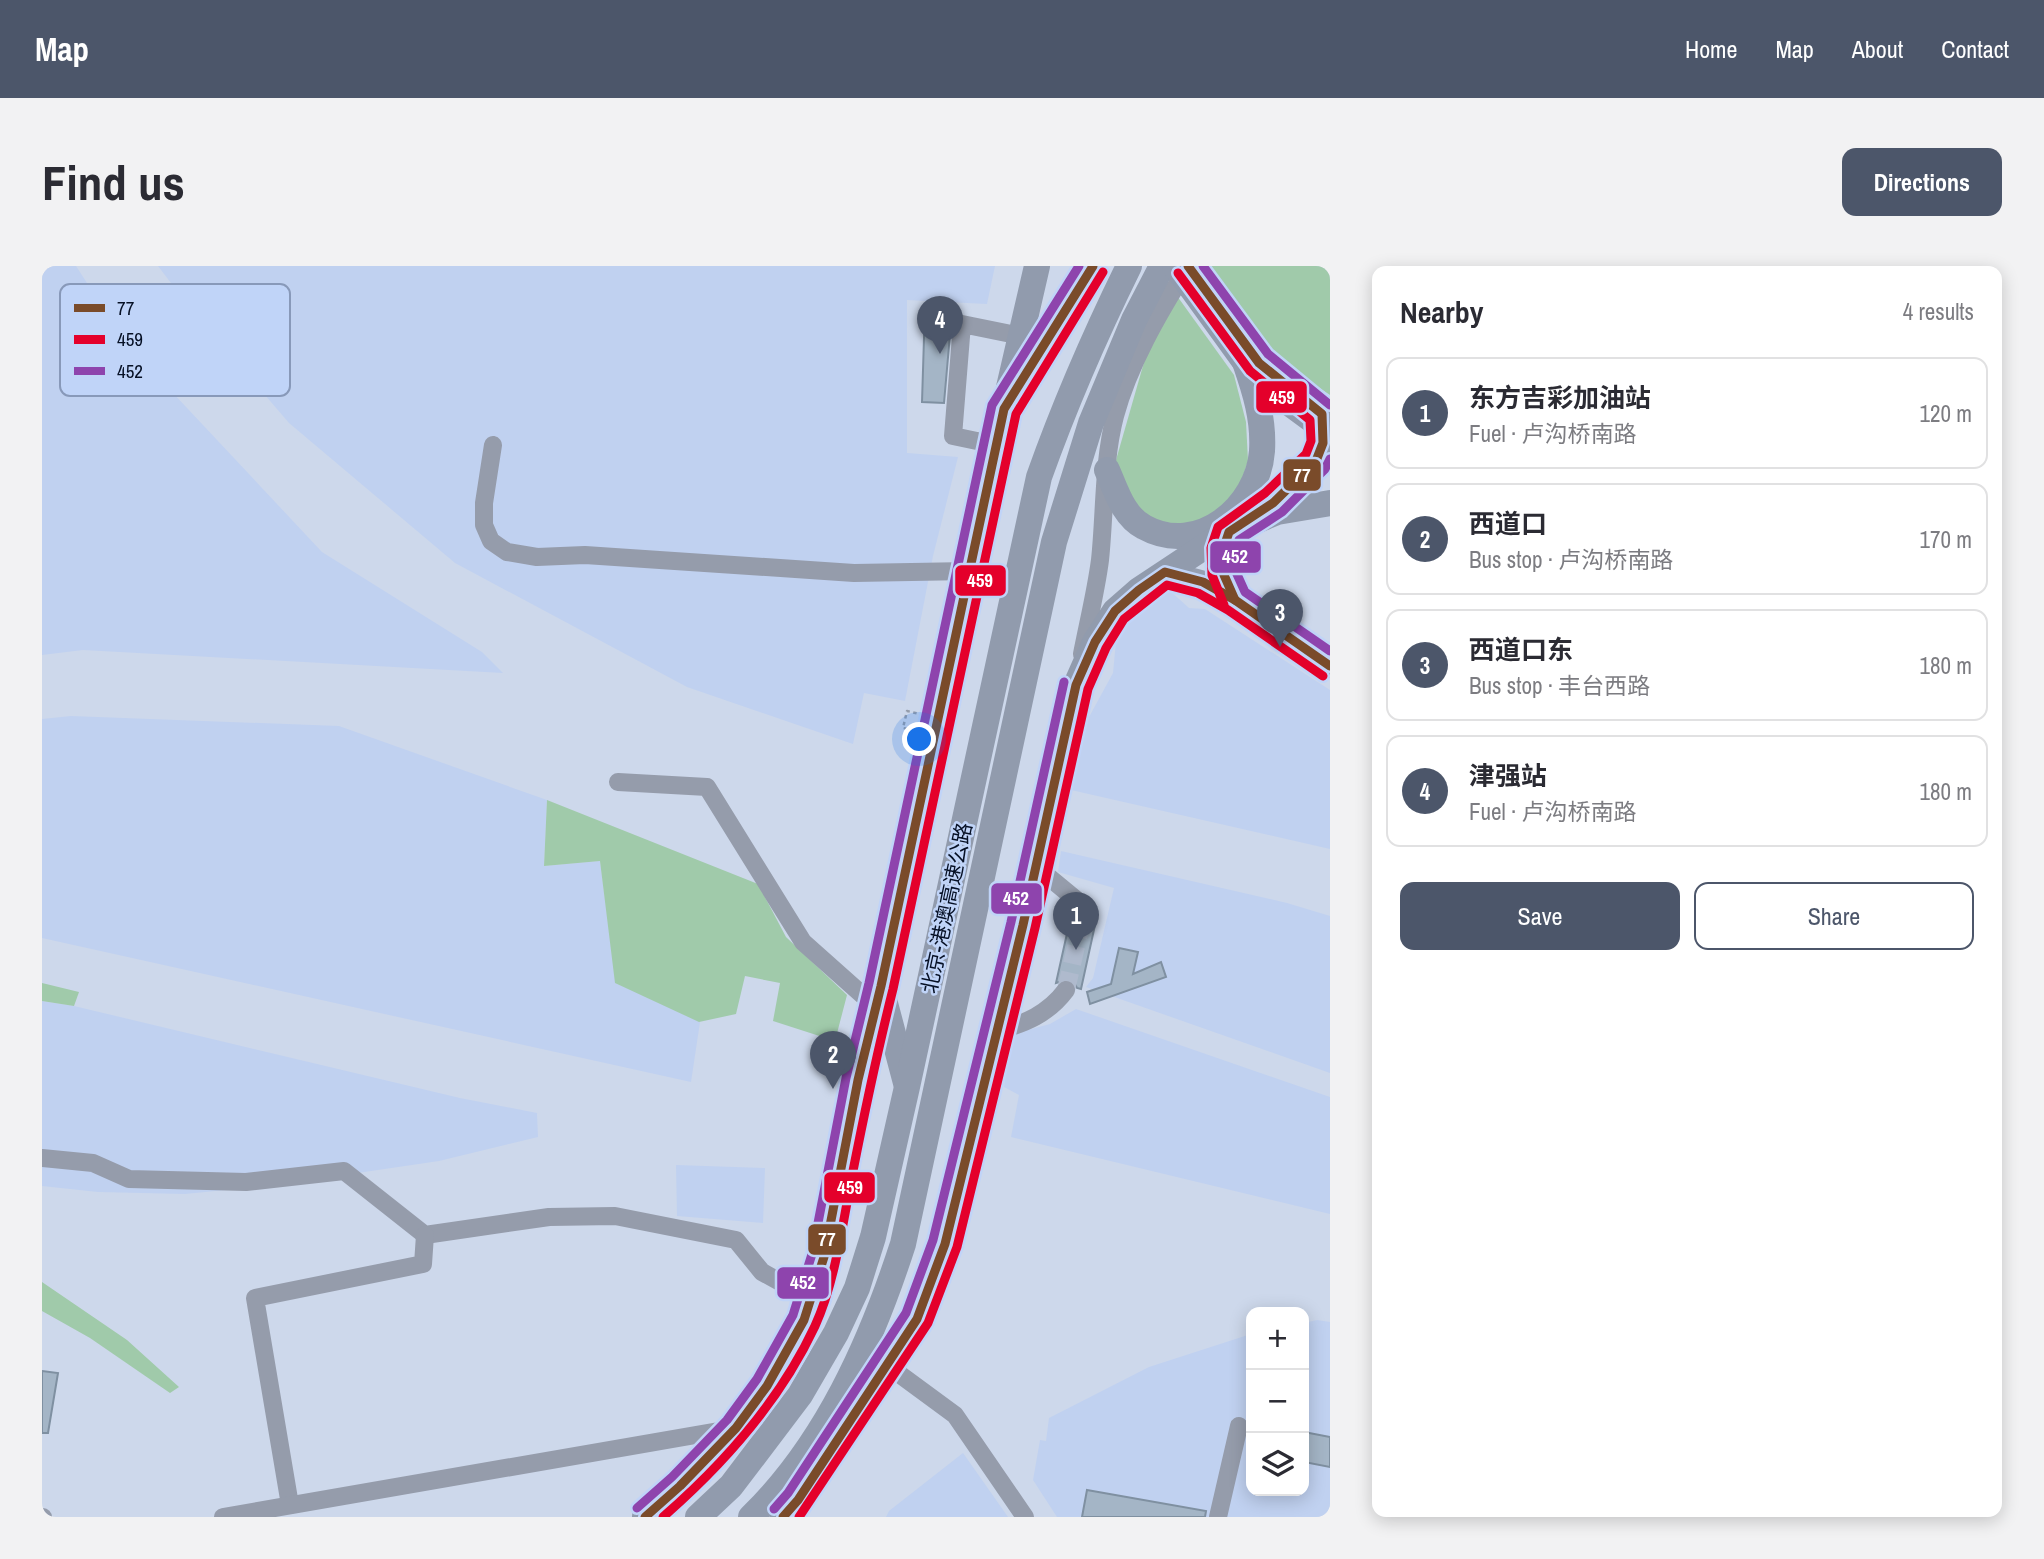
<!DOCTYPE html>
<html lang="en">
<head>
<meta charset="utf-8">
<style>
	:root { --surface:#fff; --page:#f2f2f3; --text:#2b2b33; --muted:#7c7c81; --line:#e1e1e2; --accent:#4c566a }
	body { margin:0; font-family:"Archivo Narrow","Noto Sans SC",sans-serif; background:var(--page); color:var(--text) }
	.controls { position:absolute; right:21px; bottom:21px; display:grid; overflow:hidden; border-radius:14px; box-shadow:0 4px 18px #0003 }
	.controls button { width:63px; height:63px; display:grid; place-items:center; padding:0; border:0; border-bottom:2px solid var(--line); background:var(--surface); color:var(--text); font:35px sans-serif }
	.you { position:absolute; left:878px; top:474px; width:24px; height:24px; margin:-18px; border:5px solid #fff; border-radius:50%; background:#1a73e8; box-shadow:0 0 0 10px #1a73e833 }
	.badge { display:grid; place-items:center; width:46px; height:46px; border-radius:50%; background:var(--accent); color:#fff; font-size:23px; font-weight:700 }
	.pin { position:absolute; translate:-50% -58px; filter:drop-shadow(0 2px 4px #0008) }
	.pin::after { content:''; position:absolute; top:37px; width:24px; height:21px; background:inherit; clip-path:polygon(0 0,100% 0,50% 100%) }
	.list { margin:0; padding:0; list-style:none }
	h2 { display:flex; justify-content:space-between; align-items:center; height:91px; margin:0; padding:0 28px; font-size:30px }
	h2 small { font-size:23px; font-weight:400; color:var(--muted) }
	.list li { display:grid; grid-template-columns:46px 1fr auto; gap:21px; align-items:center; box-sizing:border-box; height:112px; margin:0 14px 14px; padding:0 14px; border:2px solid var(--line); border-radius:14px }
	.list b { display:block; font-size:26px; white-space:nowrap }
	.list p { margin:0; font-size:23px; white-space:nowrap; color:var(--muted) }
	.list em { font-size:23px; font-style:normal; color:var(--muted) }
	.actions { display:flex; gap:14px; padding:21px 28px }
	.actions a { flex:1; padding:16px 0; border:2px solid var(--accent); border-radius:14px; text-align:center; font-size:24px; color:var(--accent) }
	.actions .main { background:var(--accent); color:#fff }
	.icon { flex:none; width:38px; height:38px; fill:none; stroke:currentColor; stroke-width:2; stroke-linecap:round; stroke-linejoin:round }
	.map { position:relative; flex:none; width:1288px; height:1251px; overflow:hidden; border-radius:14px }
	header { display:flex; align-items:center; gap:42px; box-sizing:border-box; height:98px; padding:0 35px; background:var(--accent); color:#fff }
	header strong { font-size:33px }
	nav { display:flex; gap:38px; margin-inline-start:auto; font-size:24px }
	.intro { display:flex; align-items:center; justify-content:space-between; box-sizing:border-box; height:168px; padding:0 42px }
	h1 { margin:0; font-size:49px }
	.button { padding:18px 32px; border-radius:14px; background:var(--accent); color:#fff; font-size:24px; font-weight:700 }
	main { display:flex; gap:42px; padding:0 42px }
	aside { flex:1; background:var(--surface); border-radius:14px; box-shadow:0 4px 18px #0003 }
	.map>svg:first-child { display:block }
</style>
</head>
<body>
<header>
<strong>Map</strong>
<nav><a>Home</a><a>Map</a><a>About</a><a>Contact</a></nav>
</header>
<div class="intro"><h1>Find us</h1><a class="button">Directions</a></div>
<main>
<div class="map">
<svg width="1288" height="1251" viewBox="0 0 1288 1251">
	<rect width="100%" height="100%" fill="#cdd8eb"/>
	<g fill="#c0d1f0">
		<polygon points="0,0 34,0 84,77 280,286 440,386 461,407 41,384 0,389"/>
		<polygon points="116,0 953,0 945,38 865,34 865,187 916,191 891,290 863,435 822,427 811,478 645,421 413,297 247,157 145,38"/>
		<polygon points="1126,323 1147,342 1163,343 1288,424 1288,583 1029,524 1047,451 1071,407 1075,365 1088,342 1109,326"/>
		<polygon points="29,450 297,460 505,534 502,600 558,595 574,717 658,756 649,816 0,672 0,453"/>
		<polygon points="1019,585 1245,637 1288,650 1288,807 1044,721 1051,712 1072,622 1016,606"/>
		<polygon points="0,735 32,740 418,832 495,847 496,871 397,895 234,919 143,928 56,926 0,920"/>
		<polygon points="1034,743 1288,831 1288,948 969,871 977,829 962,821 970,768 1008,758"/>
		<polygon points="634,899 723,902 721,957 635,950"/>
		<polygon points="1275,1054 1288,1056 1288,1251 1015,1251 991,1214 998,1174 1004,1175 1007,1152 1107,1101 1209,1068 1209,1225 1262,1225 1262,1057"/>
		<polygon points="921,1187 966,1251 844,1251 847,1245"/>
	</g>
	<g fill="#a0caaa">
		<polygon points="1166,0 1288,0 1288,129 1218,82"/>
		<polygon points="1125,16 1192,109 1204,156 1206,195 1195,228 1166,257 1132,266 1090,246 1072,201"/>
		<polygon points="505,534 716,618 744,671 805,729 793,775 731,755 738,717 703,710 694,748 657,756 573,717 558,595 502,600"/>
		<polygon points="0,717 37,726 32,740 0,735"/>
		<polygon points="0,1016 85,1074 137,1121 128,1127 48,1072 0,1045"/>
	</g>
	<g fill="#a4b5c6" stroke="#7f90a1" stroke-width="2">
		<polygon points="883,40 915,41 915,48 909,57 902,137 880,136"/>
		<polygon points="1030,645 1040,652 1055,650 1039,723 1035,722 1032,716 1027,713 1014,717"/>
		<polygon points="1077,682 1096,686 1091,708 1119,696 1124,711 1048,738 1045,726 1069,718"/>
		<polygon points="0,1105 16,1107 6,1167 0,1167"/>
		<polygon points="1262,1166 1288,1171 1288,1201 1262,1196"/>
		<polygon points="1045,1224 1164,1245 1163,1251 1040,1251"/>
	</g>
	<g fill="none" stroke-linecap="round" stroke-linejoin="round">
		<polyline stroke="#afbacd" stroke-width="18" stroke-dasharray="18 9" stroke-linecap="butt" points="1024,724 1043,641"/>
		<polyline stroke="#949caa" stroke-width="2.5" stroke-dasharray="3.5 3.5" stroke-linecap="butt" points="872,464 861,462 865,445 878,448"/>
		<g stroke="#959cab" stroke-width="18">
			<polyline points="451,179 442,237 442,259 449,275 465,286 495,291 543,289 812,307 927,305"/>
			<polyline points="954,179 911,170 920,58 979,70"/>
			<path d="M1040,388C1046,357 1054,325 1058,294C1063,247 1061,196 1073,150C1087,98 1117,47 1145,2"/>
			<polyline points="576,516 665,521 761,676 834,741"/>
			<polyline points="993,604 1003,608 1043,641"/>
			<path d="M954,765C983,758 1006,748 1024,724"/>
			<polyline points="0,892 51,897 87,913 204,916 302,905 383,969 507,951 573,950 694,974 720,1006 769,1033"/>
			<polyline points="845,1099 913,1149 983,1251"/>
			<polyline points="248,1239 213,1032 381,998 383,969"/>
			<polyline points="0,1251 1,1251"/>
			<polyline points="181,1251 694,1162"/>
			<polyline points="1176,1251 1197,1160"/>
		</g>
		<g stroke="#969fb1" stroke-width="23">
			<polyline points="1123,306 1161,316 1193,334 1288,400"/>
			<polyline points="1193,334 1182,309 1181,284 1187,266 1231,237 1274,195 1281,177 1280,148"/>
		</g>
		<g stroke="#919bad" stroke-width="26">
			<polyline points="1148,20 1203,96 1228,123 1288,167"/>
			<polyline points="974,123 1051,0"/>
			<path d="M1065,204C1074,224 1081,250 1102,261C1156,291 1216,241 1220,185C1222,153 1213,125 1203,96"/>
			<polyline points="840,726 864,817"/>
			<polyline points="603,1251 638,1220 694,1162 725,1120 762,1054 782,991 816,814 839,720 962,143 995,0"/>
			<path d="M656,1251L689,1220L758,1129L794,1067L815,1022L831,971L865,821L997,211C1023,138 1053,69 1087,0"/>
			<path d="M709,1251C784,1178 829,1077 861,978L1012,276L1049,157L1092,54L1120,0"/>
			<polyline points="741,1251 756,1234 875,1053 903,978 981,659 1034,419 1053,376 1073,345 1097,324 1180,269 1235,246 1288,237"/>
		</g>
		<polyline stroke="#919bad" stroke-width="26" points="1133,0 1148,20"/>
		<defs>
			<g id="bus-1">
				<polyline points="1146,0 1217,97 1280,148 1281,177 1274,195 1231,237 1187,266 1181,284 1182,309 1193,334"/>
				<polyline points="603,1251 638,1220 694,1162 725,1120 762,1054 782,991 816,814 839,720 962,143 1051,0"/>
				<polyline points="741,1251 756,1234 875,1053 903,978 981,659 1034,419 1053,376 1073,345 1097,324 1123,306 1161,316 1193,334 1288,400"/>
			</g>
			<g id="bus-2">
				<polyline points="1136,7 1208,105 1268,154 1269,175 1264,188 1223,227 1176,261 1169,282 1170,309 1182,339"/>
				<path d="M621,1251C683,1197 738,1135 773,1060C794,1014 801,954 811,905C823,844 836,783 851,723L974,148L1061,6"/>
				<polyline points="757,1251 886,1057 915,981 993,662 1046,423 1064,382 1082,353 1125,319 1156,327 1186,344 1281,410"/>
			</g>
			<g id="bus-3">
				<polyline points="1161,0 1226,88 1288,139"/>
				<polyline points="1288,193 1283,203 1240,246 1197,274 1193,286 1194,306 1203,326 1288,385"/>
				<polyline points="595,1242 630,1211 685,1154 715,1113 751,1049 770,988 804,812 827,717 950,139 1037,0"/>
				<polyline points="732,1243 746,1227 864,1047 891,974 969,656 1022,416"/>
			</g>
		</defs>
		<use href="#bus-1" stroke="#c0d4f8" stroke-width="14"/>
		<use href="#bus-2" stroke="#c0d4f8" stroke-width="14"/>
		<use href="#bus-3" stroke="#c0d4f8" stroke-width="14"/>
		<use href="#bus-1" stroke="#7a4b2a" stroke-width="9"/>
		<use href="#bus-2" stroke="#e4002b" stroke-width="9"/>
		<use href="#bus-3" stroke="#8e44ad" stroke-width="9"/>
	</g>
	<g text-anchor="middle" stroke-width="5" stroke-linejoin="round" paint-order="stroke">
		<g font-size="21" fill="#061025" stroke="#c0d4f8">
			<text transform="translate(905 642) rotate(-78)" y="7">北京-港澳高速公路</text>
		</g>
	</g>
	<rect x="18" y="18" width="230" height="112" rx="10" fill="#c0d4f8" stroke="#8899b9" stroke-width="2"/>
	<rect x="32" y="38" width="31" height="8" fill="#7a4b2a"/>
	<rect x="32" y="69" width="31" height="9" fill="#e4002b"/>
	<rect x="32" y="101" width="31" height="8" fill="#8e44ad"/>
	<g font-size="19" fill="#061025">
		<text x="75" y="49">77</text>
		<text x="75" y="80">459</text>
		<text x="75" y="112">452</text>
	</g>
	<g stroke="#c0d4f8" stroke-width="2.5">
		<rect x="1213" y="114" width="53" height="34" rx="7" fill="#e4002b"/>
		<rect x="1240" y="192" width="40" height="34" rx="7" fill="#7a4b2a"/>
		<rect x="1167" y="274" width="53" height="34" rx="7" fill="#8e44ad"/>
		<rect x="912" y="298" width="53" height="33" rx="7" fill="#e4002b"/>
		<rect x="948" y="616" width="53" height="33" rx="7" fill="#8e44ad"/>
		<rect x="781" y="905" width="53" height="33" rx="7" fill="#e4002b"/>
		<rect x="765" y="957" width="40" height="33" rx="7" fill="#7a4b2a"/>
		<rect x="734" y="1000" width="54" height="34" rx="7" fill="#8e44ad"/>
	</g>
	<g font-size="19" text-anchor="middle" font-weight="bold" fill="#fff">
		<text x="1240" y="138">459</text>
		<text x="1260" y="216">77</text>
		<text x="1193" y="297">452</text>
		<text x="938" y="321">459</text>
		<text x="974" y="639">452</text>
		<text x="808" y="928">459</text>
		<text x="785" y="980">77</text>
		<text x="761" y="1023">452</text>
	</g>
</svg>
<div class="controls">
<button>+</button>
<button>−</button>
<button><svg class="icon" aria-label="layers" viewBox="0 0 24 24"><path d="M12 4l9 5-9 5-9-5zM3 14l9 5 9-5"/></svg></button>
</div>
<div class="you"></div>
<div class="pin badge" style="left:1034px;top:684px">1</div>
<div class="pin badge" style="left:791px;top:823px">2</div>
<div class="pin badge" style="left:1238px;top:381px">3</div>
<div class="pin badge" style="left:898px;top:88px">4</div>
</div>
<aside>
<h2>Nearby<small>4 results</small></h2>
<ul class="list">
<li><span class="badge">1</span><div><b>东方吉彩加油站</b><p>Fuel · 卢沟桥南路</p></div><em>120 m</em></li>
<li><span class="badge">2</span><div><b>西道口</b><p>Bus stop · 卢沟桥南路</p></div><em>170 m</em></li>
<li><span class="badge">3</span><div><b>西道口东</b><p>Bus stop · 丰台西路</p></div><em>180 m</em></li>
<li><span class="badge">4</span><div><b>津强站</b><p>Fuel · 卢沟桥南路</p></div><em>180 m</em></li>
</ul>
<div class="actions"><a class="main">Save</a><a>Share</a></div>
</aside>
</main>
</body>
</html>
